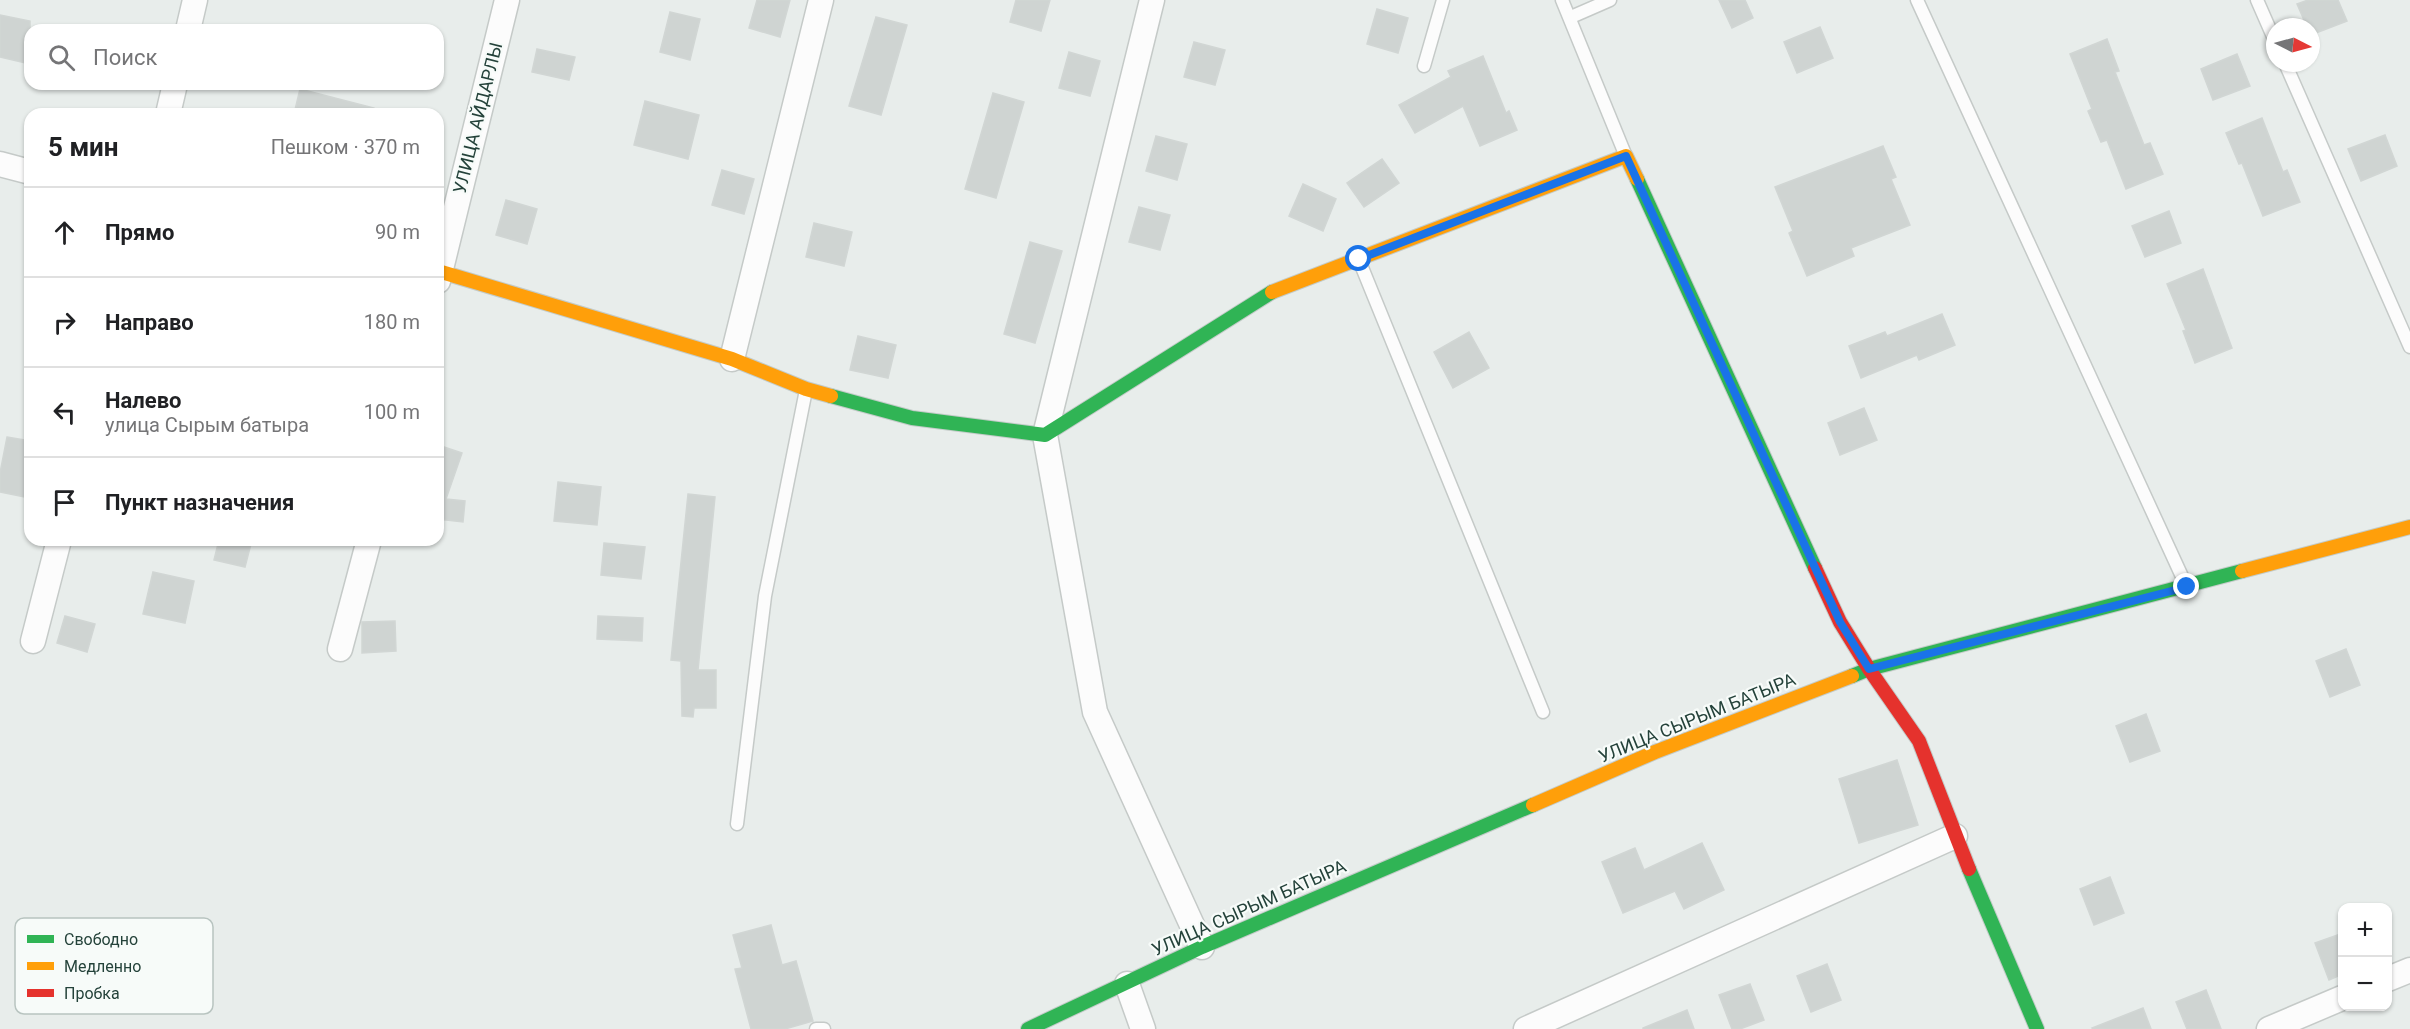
<!DOCTYPE html>
<html lang="ru">
<head>
<meta charset="utf-8">
<style>
	:root { --surface:#fff; --page:#f6f6f6; --text:#202124; --muted:#757577; --line:#e0e0e0 }
	body { margin:0; font-family:Roboto,sans-serif; background:var(--page); color:var(--text) }
	.controls { position:absolute; right:18px; bottom:18px; display:grid; overflow:hidden; border-radius:12px; box-shadow:0 2px 4px #0004 }
	.controls button { width:54px; height:54px; display:grid; place-items:center; padding:0; border:0; border-bottom:2px solid var(--line); background:var(--surface); color:var(--text); font:30px sans-serif }
	.compass { position:absolute; left:2266px; top:18px; width:54px; height:54px; border-radius:50%; background:var(--surface); box-shadow:0 2px 4px #0004; rotate:96deg }
	.stop { position:absolute; width:18px; height:18px; margin:-14px; border:4px solid #1a73e8; border-radius:50%; background:#fff }
	.stop.end { background:#1a73e8; border-color:#fff; box-shadow:0 2px 6px #0008 }
	.list { margin:0; padding:0; list-style:none }
	h2 { display:flex; justify-content:space-between; align-items:center; height:78px; margin:0; padding:0 24px; font-size:26px }
	h2 small { font-size:20px; font-weight:400; color:var(--muted) }
	.list li { display:grid; grid-template-columns:39px 1fr auto; gap:18px; align-items:center; box-sizing:border-box; height:90px; padding:0 24px; border-top:2px solid var(--line) }
	.list b { display:block; font-size:22px; white-space:nowrap }
	.list p { margin:0; font-size:20px; white-space:nowrap; color:var(--muted) }
	.list em { font-size:20px; font-style:normal; color:var(--muted) }
	.icon { flex:none; width:33px; height:33px; fill:none; stroke:currentColor; stroke-width:2; stroke-linecap:round; stroke-linejoin:round }
	.map { position:relative; flex:none; width:2410px; height:1029px; overflow:hidden }
	.search { position:absolute; background:var(--surface); box-shadow:0 2px 4px #0004; left:24px; top:24px; width:420px; height:66px; display:flex; align-items:center; gap:15px; box-sizing:border-box; padding:0 21px; border-radius:18px; color:var(--muted); font-size:22px }
	.panel { position:absolute; background:var(--surface); box-shadow:0 2px 4px #0004; left:24px; top:108px; width:420px; height:438px; border-radius:18px }
	.map>svg:first-child { display:block }
</style>
</head>
<body>
<div class="map">
<svg width="2410" height="1029" viewBox="0 0 2410 1029">
	<rect width="100%" height="100%" fill="#e8edeb"/>
	<g fill="#cfd4d2" stroke="#d1d6d4" stroke-width="1.5">
		<polygon points="757,0 790,0 780,37 749,28"/>
		<polygon points="1016,0 1050,0 1041,31 1010,22"/>
		<polygon points="1719,0 1745,0 1753,18 1732,28"/>
		<polygon points="2308,0 2338,0 2347,21 2311,35 2311,27 2307,27 2297,4"/>
		<polygon points="1377,9 1408,18 1398,53 1367,44"/>
		<polygon points="670,12 700,19 690,60 660,52"/>
		<polygon points="0,15 30,21 30,64 0,57"/>
		<polygon points="876,17 907,25 881,115 849,106"/>
		<polygon points="1820,27 1833,58 1797,73 1784,42"/>
		<polygon points="2107,39 2119,71 2115,72 2144,145 2150,143 2163,174 2126,189 2107,140 2101,142 2088,111 2092,109 2070,54"/>
		<polygon points="1194,42 1225,50 1215,85 1184,77"/>
		<polygon points="537,49 575,57 569,80 532,72"/>
		<polygon points="1069,52 1100,61 1090,96 1059,88"/>
		<polygon points="2237,54 2250,86 2213,100 2201,69"/>
		<polygon points="1483,56 1506,113 1509,111 1517,130 1480,146 1463,106 1415,133 1399,105 1451,77 1448,71"/>
		<polygon points="300,89 374,108 374,114 294,114"/>
		<polygon points="993,93 1024,102 996,198 965,189"/>
		<polygon points="645,101 699,115 688,159 634,145"/>
		<polygon points="2262,118 2283,172 2287,170 2300,202 2263,216 2242,163 2239,164 2226,133"/>
		<polygon points="2385,135 2397,166 2361,181 2348,149"/>
		<polygon points="1156,136 1187,144 1177,180 1146,171"/>
		<polygon points="1883,146 1896,177 1891,179 1910,225 1851,248 1854,256 1807,276 1789,233 1793,231 1775,187"/>
		<polygon points="1382,159 1399,183 1364,207 1347,183"/>
		<polygon points="722,170 754,179 744,214 712,205"/>
		<polygon points="1303,184 1336,199 1323,231 1289,216"/>
		<polygon points="506,200 537,209 527,244 496,235"/>
		<polygon points="1139,207 1170,215 1160,250 1129,242"/>
		<polygon points="2169,211 2181,243 2145,257 2132,226"/>
		<polygon points="814,223 852,232 844,266 806,257"/>
		<polygon points="1030,242 1062,251 1035,343 1004,334"/>
		<polygon points="2203,269 2232,348 2195,363 2183,331 2186,330 2167,284"/>
		<polygon points="1942,314 1955,345 1919,360 1917,355 1861,378 1849,346 1885,332 1887,336"/>
		<polygon points="1469,332 1489,368 1453,388 1434,352"/>
		<polygon points="858,336 896,345 888,378 850,370"/>
		<polygon points="1864,408 1877,440 1840,455 1828,423"/>
		<polygon points="7,437 30,441 30,498 0,492 0,473"/>
		<polygon points="438,445 462,453 446,499 465,501 463,522 438,519"/>
		<polygon points="558,482 601,487 597,525 554,521"/>
		<polygon points="688,494 715,497 698,670 716,670 716,708 694,708 693,717 682,716 681,661 671,660"/>
		<polygon points="219,540 252,540 245,567 214,560"/>
		<polygon points="604,543 645,547 641,579 601,575"/>
		<polygon points="153,572 194,581 185,623 143,614"/>
		<polygon points="65,616 95,624 87,652 57,643"/>
		<polygon points="598,616 643,618 642,641 597,639"/>
		<polygon points="395,621 396,651 362,653 362,622"/>
		<polygon points="2346,649 2360,685 2330,697 2316,661"/>
		<polygon points="2146,714 2160,751 2130,762 2116,726"/>
		<polygon points="1897,760 1918,825 1859,843 1839,779"/>
		<polygon points="1702,843 1724,890 1684,909 1675,891 1623,913 1602,862 1635,848 1644,870"/>
		<polygon points="2110,877 2124,913 2094,925 2080,889"/>
		<polygon points="771,925 782,965 796,961 813,1021 785,1029 751,1029 735,969 742,968 733,935"/>
		<polygon points="2343,933 2343,974 2329,980 2315,943"/>
		<polygon points="1827,964 1841,1000 1811,1012 1797,976"/>
		<polygon points="1750,984 1764,1020 1740,1029 1732,1029 1719,995"/>
		<polygon points="2206,990 2221,1029 2187,1029 2176,1002"/>
		<polygon points="2143,1008 2151,1029 2093,1029 2092,1028"/>
		<polygon points="1687,1010 1694,1029 1643,1029 1643,1028"/>
	</g>
	<g fill="none" stroke-linecap="round" stroke-linejoin="round">
		<defs>
			<g id="lane">
				<polyline points="1562,0 1625,154"/>
				<polyline points="1917,0 2185,583"/>
				<polyline points="2257,0 2275,41"/>
				<polyline points="1571,17 1610,0"/>
				<polyline points="2285,63 2410,347"/>
				<polyline points="1424,66 1443,0"/>
				<polyline points="1359,260 1543,712"/>
				<polyline points="737,824 765,596 806,390"/>
				<polyline points="816,1029 824,1029"/>
			</g>
			<g id="street">
				<polyline points="1152,0 1045,435 1095,712 1202,947"/>
				<polyline points="188,30 195,0"/>
				<polyline points="168,114 175,84"/>
				<polyline points="0,164 30,172"/>
				<polyline points="438,281 507,0"/>
				<polyline points="732,359 821,0"/>
				<polyline points="33,641 59,540"/>
				<polyline points="340,649 369,540"/>
				<polyline points="2388,979 2410,970"/>
				<polyline points="1127,984 1143,1029"/>
				<polyline points="1526,1029 1955,836"/>
				<polyline points="2269,1029 2342,998"/>
			</g>
			<g id="fast">
				<polyline points="1637,179 1815,568"/>
				<polyline points="831,396 912,418 1045,435 1272,292"/>
				<polyline points="1852,676 1869,669 2242,571"/>
				<polyline points="1969,869 2037,1029"/>
				<polyline points="1028,1029 1202,947 1533,805"/>
			</g>
			<g id="slow">
				<polyline points="438,271 732,359 806,389 831,396"/>
				<polyline points="1272,292 1626,156 1637,179"/>
				<polyline points="2242,571 2410,527"/>
				<polyline points="1533,805 1655,752 1852,676"/>
			</g>
			<polyline id="jam" points="1815,568 1840,622 1869,669 1919,741 1969,869"/>
		</defs>
		<use href="#lane" stroke="#c5cac8" stroke-width="15"/>
		<use href="#street" stroke="#c5cac8" stroke-width="27"/>
		<use href="#fast" stroke="#c3cbc8" stroke-width="16"/>
		<use href="#slow" stroke="#c3cbc8" stroke-width="16"/>
		<use href="#jam" stroke="#c3cbc8" stroke-width="16"/>
		<use href="#lane" stroke="#fcfcfc" stroke-width="12"/>
		<use href="#street" stroke="#fcfcfc" stroke-width="24"/>
		<use href="#fast" stroke="#30b455" stroke-width="14"/>
		<use href="#slow" stroke="#ff9f0a" stroke-width="14"/>
		<use href="#jam" stroke="#e5322d" stroke-width="14"/>
	</g>
	<g fill="none" stroke-linecap="round" stroke-linejoin="round">
		<polyline stroke="#1a73e8" stroke-width="8" points="1359,259 1626,156 1840,622 1869,669 2187,587"/>
	</g>
	<g text-anchor="middle" stroke-width="4.5" stroke-linejoin="round" paint-order="stroke">
		<g font-size="18" fill="#24423a" stroke="#f7fbf9">
			<text transform="translate(478 118) rotate(-76)" y="6">УЛИЦА АЙДАРЛЫ</text>
			<text transform="translate(1697 718) rotate(-22)" y="6">УЛИЦА СЫРЫМ БАТЫРА</text>
			<text transform="translate(1249 908) rotate(-24)" y="6">УЛИЦА СЫРЫМ БАТЫРА</text>
		</g>
	</g>
	<rect x="15" y="918" width="198" height="96" rx="9" fill="#f7fbf9" stroke="#b8c4c0" stroke-width="1.5"/>
	<rect x="27" y="935" width="27" height="8" fill="#30b455"/>
	<rect x="27" y="962" width="27" height="8" fill="#ff9f0a"/>
	<rect x="27" y="989" width="27" height="8" fill="#e5322d"/>
	<g font-size="16" fill="#24423a">
		<text x="64" y="945">Свободно</text>
		<text x="64" y="972">Медленно</text>
		<text x="64" y="999">Пробка</text>
	</g>
</svg>
<div class="controls">
<button>+</button>
<button>−</button>
</div>
<svg class="compass" viewBox="-18 -18 36 36"><path d="M0-13l5 13h-10z" fill="#e53935"/><path d="M0 13l5-13h-10z" fill="#757577"/></svg>
<div class="stop" style="left:1359px;top:259px"></div>
<div class="stop end" style="left:2187px;top:587px"></div>
<div class="search"><svg class="icon" aria-label="search" viewBox="0 0 24 24"><circle cx="10" cy="10" r="6"/><path d="M15 15l6 6"/></svg>Поиск</div>
<section class="panel">
<h2>5 мин<small>Пешком · 370 m</small></h2>
<ul class="list">
<li><svg class="icon" aria-label="ahead" viewBox="0 0 24 24"><path d="M12 20V5M6 11l6-6 6 6"/></svg><div><b>Прямо</b></div><em>90 m</em></li>
<li><svg class="icon" aria-label="right" viewBox="0 0 24 24"><path d="M7 20v-9h11M14 6l5 5-5 5"/></svg><div><b>Направо</b></div><em>180 m</em></li>
<li><svg class="icon" aria-label="left" viewBox="0 0 24 24"><path d="M17 20v-9H6M10 6l-5 5 5 5"/></svg><div><b>Налево</b><p>улица Сырым батыра</p></div><em>100 m</em></li>
<li><svg class="icon" aria-label="arrive" viewBox="0 0 24 24"><path d="M6 21V4h12l-3 4 3 4H6"/></svg><div><b>Пункт назначения</b></div></li>
</ul>
</section>
</div>
</body>
</html>
